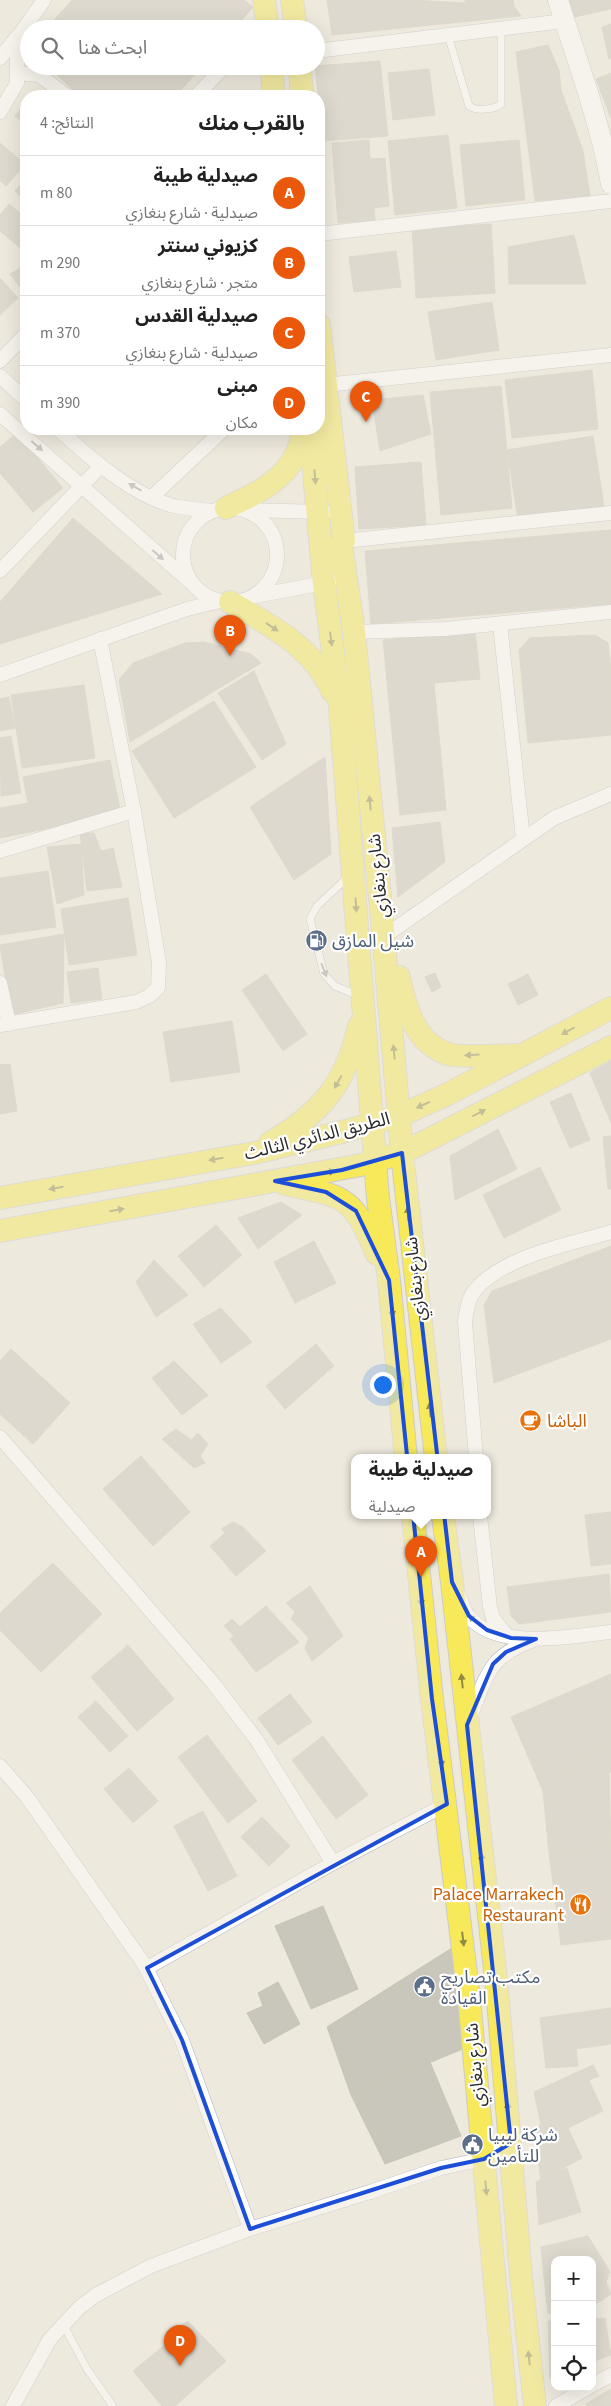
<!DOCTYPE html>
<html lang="ar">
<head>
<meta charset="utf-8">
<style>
	:root { --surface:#fff; --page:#f2f2f2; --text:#222; --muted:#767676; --line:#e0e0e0; --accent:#ea580c }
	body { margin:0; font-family:"Source Sans 3","Noto Sans Arabic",sans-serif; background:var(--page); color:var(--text); direction:rtl }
	.controls { position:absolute; right:15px; bottom:15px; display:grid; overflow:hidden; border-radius:10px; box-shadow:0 5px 20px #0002 }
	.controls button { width:45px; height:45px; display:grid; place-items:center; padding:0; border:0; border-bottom:1px solid var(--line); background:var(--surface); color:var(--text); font:25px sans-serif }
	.you { position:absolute; left:382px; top:1384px; width:18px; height:18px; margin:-12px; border:4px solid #fff; border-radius:50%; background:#1a73e8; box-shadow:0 0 0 8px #1a73e833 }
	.badge { display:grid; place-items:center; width:32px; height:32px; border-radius:50%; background:var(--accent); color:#fff; font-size:16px; font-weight:700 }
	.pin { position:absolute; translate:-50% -41px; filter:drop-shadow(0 1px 2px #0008) }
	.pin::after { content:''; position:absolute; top:26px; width:18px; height:15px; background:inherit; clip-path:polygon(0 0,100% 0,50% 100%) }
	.popup { position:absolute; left:351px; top:1454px; width:140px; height:65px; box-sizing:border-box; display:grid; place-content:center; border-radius:10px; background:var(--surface); filter:drop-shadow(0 1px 4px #0005); font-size:16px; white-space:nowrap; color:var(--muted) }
	.popup b { font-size:19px; color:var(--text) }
	.popup::after { content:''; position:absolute; left:50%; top:100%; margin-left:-10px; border:10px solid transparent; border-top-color:var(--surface) }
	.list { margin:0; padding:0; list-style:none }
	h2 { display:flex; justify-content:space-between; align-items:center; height:65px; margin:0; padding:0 20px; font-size:21px }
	h2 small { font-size:16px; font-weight:400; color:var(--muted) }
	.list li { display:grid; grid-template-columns:32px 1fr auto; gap:15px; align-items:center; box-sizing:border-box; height:70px; padding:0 20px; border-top:1px solid var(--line) }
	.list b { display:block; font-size:19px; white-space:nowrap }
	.list p { margin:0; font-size:16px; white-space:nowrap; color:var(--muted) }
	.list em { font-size:16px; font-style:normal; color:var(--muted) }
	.icon { flex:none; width:28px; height:28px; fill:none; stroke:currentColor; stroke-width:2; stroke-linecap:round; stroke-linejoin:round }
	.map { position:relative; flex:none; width:611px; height:2406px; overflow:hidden; direction:ltr }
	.search { position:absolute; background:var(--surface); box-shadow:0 5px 20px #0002; left:20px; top:20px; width:305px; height:55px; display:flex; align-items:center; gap:12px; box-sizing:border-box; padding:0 18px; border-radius:28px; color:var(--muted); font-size:19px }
	.panel { position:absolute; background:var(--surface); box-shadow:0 5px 20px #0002; left:20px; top:90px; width:305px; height:345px; border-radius:20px; direction:rtl }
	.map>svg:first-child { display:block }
</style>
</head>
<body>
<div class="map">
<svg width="611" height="2406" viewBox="0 0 611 2406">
	<rect width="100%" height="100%" fill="#eee9dd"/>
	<g fill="#c9c6bc" stroke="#c9c5b6">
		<polygon points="72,0 244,0 253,7 234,29 46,29"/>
		<polygon points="327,0 413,0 514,6 521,16 332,35"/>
		<polygon points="465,0 513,0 514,6 465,10"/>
		<polygon points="568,0 611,0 611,9 574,17"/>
		<polygon points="611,24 611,58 609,59 602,27"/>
		<polygon points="548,45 559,70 561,90 583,151 590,196 535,201 516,52"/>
		<polygon points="380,61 388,136 323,141 315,66"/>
		<polygon points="47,66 202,66 176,96 80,96"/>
		<polygon points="429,69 435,115 393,120 388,73"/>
		<polygon points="611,73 611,118 596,79"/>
		<polygon points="26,102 26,126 15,116"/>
		<polygon points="448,135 457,208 395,215 388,141"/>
		<polygon points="369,140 370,159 385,158 389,206 374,208 375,220 338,223 332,143"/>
		<polygon points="519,140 525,200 466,206 460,145"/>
		<polygon points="0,143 25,164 6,186 0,181"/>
		<polygon points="26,178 26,201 15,191"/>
		<polygon points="9,204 26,218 26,253 0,231 0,215"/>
		<polygon points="491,224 493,256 414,261 412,229"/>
		<polygon points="574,235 586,284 509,284 508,247"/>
		<polygon points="396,251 401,287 354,292 349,257"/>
		<polygon points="493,256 495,293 416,298 414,261"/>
		<polygon points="26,265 26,295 10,274"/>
		<polygon points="0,278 18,298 0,315"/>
		<polygon points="492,302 499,350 436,360 428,312"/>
		<polygon points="592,370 598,429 512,438 505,380"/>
		<polygon points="501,386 512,508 441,515 430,392"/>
		<polygon points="423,395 431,434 380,451 372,400"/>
		<polygon points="17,433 63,488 33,512 0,473 0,447"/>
		<polygon points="593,436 604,506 518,519 507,450"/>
		<polygon points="421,462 426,525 359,529 355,467"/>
		<polygon points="73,518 162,594 0,644 0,602"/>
		<polygon points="611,530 611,604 371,624 365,551"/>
		<polygon points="475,631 480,679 434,683 446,810 400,815 383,640"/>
		<polygon points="595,635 608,643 611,670 611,735 528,743 519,650 530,638"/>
		<polygon points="204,642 251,654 261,663 130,742 119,680 133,663 185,643"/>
		<polygon points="254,671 286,744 262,760 218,693"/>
		<polygon points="84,685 95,758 22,768 11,695"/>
		<polygon points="9,697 15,728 0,731 0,699"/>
		<polygon points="214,701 256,767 174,818 132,751"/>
		<polygon points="11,736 21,793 1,796 0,738"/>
		<polygon points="325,757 331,854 294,880 250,807"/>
		<polygon points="110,760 121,814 0,838 0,808 28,803 23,777"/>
		<polygon points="440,822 445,862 398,897 392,828"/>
		<polygon points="80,833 94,833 101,851 113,848 122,887 87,891"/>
		<polygon points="81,844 84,895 57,904 47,847"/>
		<polygon points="48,871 56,927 0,935 0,878"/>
		<polygon points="128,898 137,955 69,965 61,909"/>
		<polygon points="64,934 63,1003 11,1015 0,945"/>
		<polygon points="98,968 102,999 71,1003 67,972"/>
		<polygon points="435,973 441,987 432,992 425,977"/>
		<polygon points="266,974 307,1034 283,1051 242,990"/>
		<polygon points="528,974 538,995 518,1005 508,984"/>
		<polygon points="232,1021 240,1072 171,1082 163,1032"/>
		<polygon points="611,1060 611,1123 590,1073"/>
		<polygon points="10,1064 17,1111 0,1114 0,1065"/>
		<polygon points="571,1093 590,1140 570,1148 550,1102"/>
		<polygon points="498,1129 517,1169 455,1200 450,1156"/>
		<polygon points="611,1136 611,1189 608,1189 603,1137"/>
		<polygon points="540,1167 561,1210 504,1238 483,1195"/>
		<polygon points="281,1202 302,1215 258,1249 238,1218"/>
		<polygon points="216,1225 242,1255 204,1287 178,1256"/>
		<polygon points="314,1241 336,1283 295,1303 274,1262"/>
		<polygon points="611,1246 611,1339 494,1383 484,1305 492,1291"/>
		<polygon points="154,1260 188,1295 156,1317 136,1282"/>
		<polygon points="221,1308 252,1342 221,1363 193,1324"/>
		<polygon points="316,1344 334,1366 285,1409 266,1386"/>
		<polygon points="11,1349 70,1403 33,1444 0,1414 0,1361"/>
		<polygon points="174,1361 208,1395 182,1415 152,1378"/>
		<polygon points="176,1429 191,1440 198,1433 208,1444 200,1456 205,1463 194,1468 162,1439"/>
		<polygon points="141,1456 190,1512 153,1546 103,1489"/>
		<polygon points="611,1512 611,1564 591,1566 585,1515"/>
		<polygon points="233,1522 243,1527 266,1551 236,1576 210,1546 225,1533 221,1529"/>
		<polygon points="53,1563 102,1614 41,1672 0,1630 0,1613"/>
		<polygon points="609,1574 611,1612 519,1624 511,1616 507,1587"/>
		<polygon points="310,1586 343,1636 312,1661 305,1648 309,1638 291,1619 295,1612 286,1603"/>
		<polygon points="266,1606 299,1642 256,1672 230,1639 234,1636 224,1626 232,1619 240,1627"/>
		<polygon points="128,1645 174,1699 137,1731 91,1677"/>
		<polygon points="611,1674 611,1747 580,1760 543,1791 511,1717"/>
		<polygon points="290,1694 312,1722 278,1745 258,1718"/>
		<polygon points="96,1701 128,1736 110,1752 78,1717"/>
		<polygon points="207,1735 257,1801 228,1823 178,1757"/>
		<polygon points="323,1736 368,1795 336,1819 292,1760"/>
		<polygon points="611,1747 611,1772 609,1773 611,1846 549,1853 543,1791 580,1760"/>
		<polygon points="129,1768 158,1801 133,1823 104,1789"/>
		<polygon points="203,1811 237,1876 208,1891 174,1826"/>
		<polygon points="262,1817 290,1846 269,1866 241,1837"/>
		<polygon points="611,1846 611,1939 561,1945 549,1853"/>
		<polygon points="323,1906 358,1989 311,2009 275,1926"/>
		<polygon points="455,1946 465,2048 351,2095 327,2027"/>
		<polygon points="278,1982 300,2024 264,2044 247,2013 263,2006 258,1993"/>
		<polygon points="611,2008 611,2044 576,2049 578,2066 546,2068 540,2018"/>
		<polygon points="430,2062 461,2136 385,2164 351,2095"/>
		<polygon points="593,2065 599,2076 589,2080 603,2111 568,2128 582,2158 541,2180 536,2146 543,2143 535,2128 541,2125 534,2092"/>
		<polygon points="567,2168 581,2212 539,2225 536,2182"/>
		<polygon points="588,2236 610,2272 606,2282 611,2294 592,2306 592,2260 555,2260 555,2313 548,2313 541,2247"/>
		<polygon points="582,2247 587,2260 555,2260 555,2313 548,2313 542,2256"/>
		<polygon points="592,2272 604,2299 592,2306"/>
		<polygon points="605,2318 611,2355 592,2362 592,2319"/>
		<polygon points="188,2321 226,2361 175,2406 162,2406 133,2371 177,2335 171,2332"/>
		<polygon points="548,2321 555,2321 555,2377 550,2379"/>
		<polygon points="611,2389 611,2406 587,2406 586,2404"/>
	</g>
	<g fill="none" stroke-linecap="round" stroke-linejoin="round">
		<defs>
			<g id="lane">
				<path d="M448,35L469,106C476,111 494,110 501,104V29"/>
				<polyline points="348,877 317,906 310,919 324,974 335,986 359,996"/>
				<polyline points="63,2324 87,2369 113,2406"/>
			</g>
			<g id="street">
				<polyline points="316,51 564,21"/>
				<polyline points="0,58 18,36"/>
				<polyline points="18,73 39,75 67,96"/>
				<polyline points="196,96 225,66"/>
				<polyline points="0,112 17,83 17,42 20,34 44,0"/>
				<polyline points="319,234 611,201"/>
				<polyline points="0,361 26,334"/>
				<polyline points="0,376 26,400"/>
				<polyline points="325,385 611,355"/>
				<polyline points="0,414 189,581"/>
				<path d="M58,429C90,458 136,499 179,507C191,509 202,510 214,511"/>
				<polyline points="152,497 224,429"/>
				<circle cx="230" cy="555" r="47"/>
				<polyline points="247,510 325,512"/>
				<polyline points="344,541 611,513"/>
				<polyline points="0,571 100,467"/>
				<polyline points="255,596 324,583 331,580"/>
				<polyline points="500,624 523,838"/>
				<polyline points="354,632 445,629 611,612"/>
				<polyline points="0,675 187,609 220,601"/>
				<polyline points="0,851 134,811"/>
				<polyline points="389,933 554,818 611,794"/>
				<polyline points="0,983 9,1024"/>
				<polyline points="0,1025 136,1002 149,996 158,988 159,963 134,811 100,639"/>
				<polyline points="0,1437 213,1683 256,1739 333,1863"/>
				<path d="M476,1458L465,1322C466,1311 468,1298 476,1289C504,1256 571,1244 611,1232"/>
				<polyline points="480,1516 490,1607 493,1618 507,1636"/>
				<path d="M459,1596C462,1602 464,1612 469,1617C500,1651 570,1636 611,1632"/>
				<path d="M469,1719C487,1679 485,1658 531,1641"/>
				<polyline points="0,1766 27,1797 144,1964 182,2040 250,2229"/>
				<polyline points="147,1968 333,1863 447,1804"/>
				<polyline points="592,2385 611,2375"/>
				<polyline points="13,2406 50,2339 80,2307 96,2295 151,2266 250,2229 370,2192 441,2168 484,2159 511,2143"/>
				<polyline points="556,2406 589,2387"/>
			</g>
			<path id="secondary" d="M558,0C577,61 600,121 611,184"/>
			<g id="primary">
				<polyline points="264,0 268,29"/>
				<polyline points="292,0 296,29"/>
				<polyline points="271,66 274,96"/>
				<polyline points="300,66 302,96"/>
				<polyline points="319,325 344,541 341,544 354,632 381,908 402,1153 436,1458"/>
				<polyline points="310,429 324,583 340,707 378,1198 389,1280 406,1458"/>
				<path d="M226,508C262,491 299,474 303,429"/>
				<path d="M230,602C270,625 313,647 332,691"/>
				<path d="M399,977C405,1007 415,1043 448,1054C462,1058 501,1055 517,1055"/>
				<path d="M270,1143C321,1113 346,1084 359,1026"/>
				<path d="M285,1184C345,1197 352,1195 377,1254"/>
				<polyline points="0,1198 254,1153 346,1131 399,1116 448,1094 611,1008"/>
				<polyline points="0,1231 361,1165 402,1153 611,1047"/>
				<polyline points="413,1516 432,1699 469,1998 506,2406"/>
				<polyline points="443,1516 452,1582 497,1988 521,2276 535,2406"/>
			</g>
		</defs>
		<use href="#lane" stroke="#b1b1c0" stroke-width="8"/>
		<use href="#street" stroke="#b1b1c0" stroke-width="15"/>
		<use href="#secondary" stroke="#b1b1c0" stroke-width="21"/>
		<use href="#primary" stroke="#ccc" stroke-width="24"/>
		<use href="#lane" stroke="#fff" stroke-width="7"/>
		<use href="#street" stroke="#fff" stroke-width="14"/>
		<use href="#secondary" stroke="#fff" stroke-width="20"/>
		<use href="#primary" stroke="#f7e959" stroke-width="22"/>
	</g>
	<defs><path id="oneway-solid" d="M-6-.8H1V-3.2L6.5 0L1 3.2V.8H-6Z" transform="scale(1.25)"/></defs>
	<g fill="#a0a0a0">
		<use href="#oneway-solid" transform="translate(37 446) rotate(41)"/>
		<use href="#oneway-solid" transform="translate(135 487) rotate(-150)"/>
		<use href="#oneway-solid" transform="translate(158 555) rotate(41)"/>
		<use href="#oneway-solid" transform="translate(324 970) rotate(68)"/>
		<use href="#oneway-solid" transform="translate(474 1620) rotate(-141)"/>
	</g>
	<g fill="#918a42">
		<use href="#oneway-solid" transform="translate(315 477) rotate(85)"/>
		<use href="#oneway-solid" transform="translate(272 627) rotate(34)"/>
		<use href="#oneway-solid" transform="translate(331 639) rotate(83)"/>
		<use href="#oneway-solid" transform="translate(370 803) rotate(-96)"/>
		<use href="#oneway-solid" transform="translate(356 905) rotate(86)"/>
		<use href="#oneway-solid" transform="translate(568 1031) rotate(152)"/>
		<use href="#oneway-solid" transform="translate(394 1052) rotate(-95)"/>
		<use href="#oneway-solid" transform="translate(472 1055) rotate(177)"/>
		<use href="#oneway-solid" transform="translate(338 1082) rotate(119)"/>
		<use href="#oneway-solid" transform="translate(423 1105) rotate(156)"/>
		<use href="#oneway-solid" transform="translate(479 1113) rotate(-27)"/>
		<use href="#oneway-solid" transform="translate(216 1159) rotate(170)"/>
		<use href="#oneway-solid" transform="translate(328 1172) rotate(-9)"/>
		<use href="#oneway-solid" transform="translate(56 1188) rotate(170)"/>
		<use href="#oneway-solid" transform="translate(117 1210) rotate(-10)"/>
		<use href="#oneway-solid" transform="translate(408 1214) rotate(-95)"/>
		<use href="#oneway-solid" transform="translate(392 1310) rotate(84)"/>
		<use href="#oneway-solid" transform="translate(430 1410) rotate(-96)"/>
		<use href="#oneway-solid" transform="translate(421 1599) rotate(84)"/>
		<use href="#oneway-solid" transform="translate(462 1681) rotate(-96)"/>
		<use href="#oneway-solid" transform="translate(441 1760) rotate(82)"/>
		<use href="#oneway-solid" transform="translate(482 1860) rotate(-97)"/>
		<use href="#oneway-solid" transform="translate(463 1939) rotate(83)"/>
		<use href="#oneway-solid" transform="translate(508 2109) rotate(-95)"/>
		<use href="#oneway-solid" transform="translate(486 2188) rotate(85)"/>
		<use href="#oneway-solid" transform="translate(529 2358) rotate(-96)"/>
	</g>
	<path d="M0 0H611V2406H0ZM402,1153L452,1582L469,1616L487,1630L511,1638L536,1639L506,1652L493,1664L467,1725L511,2143L484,2159L441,2168L250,2229L182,2040L147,1968L447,1804L432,1699L389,1280L356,1211L326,1192L275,1181L342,1170Z" fill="#eee9dd" fill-opacity=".55" fill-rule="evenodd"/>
	<path fill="none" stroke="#1d4ed8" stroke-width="4" stroke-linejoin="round" d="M402,1153L452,1582L469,1616L487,1630L511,1638L536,1639L506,1652L493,1664L467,1725L511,2143L484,2159L441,2168L250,2229L182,2040L147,1968L447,1804L432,1699L389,1280L356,1211L326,1192L275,1181L342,1170Z"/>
	<defs>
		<symbol id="fuel-disc" viewBox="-11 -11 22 22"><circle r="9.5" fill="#5c6f8a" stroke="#fff"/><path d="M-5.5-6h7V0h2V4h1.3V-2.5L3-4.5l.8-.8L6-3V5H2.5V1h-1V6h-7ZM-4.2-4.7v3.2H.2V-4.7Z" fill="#fff"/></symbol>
		<symbol id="cafe-disc" viewBox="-11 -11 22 22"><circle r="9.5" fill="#e8710a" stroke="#fff"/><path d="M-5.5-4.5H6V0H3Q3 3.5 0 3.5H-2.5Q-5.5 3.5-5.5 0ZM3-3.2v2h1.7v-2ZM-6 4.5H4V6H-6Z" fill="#fff"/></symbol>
		<symbol id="restaurant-disc" viewBox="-11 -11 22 22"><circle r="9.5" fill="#e8710a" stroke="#fff"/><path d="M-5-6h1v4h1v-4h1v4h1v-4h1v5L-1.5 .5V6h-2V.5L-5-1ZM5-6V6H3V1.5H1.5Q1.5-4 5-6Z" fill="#fff"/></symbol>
		<symbol id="civic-disc" viewBox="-11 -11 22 22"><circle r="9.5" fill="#5c6f8a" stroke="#fff"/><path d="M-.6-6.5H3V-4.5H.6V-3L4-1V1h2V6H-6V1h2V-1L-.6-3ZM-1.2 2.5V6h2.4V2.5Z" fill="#fff"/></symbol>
	</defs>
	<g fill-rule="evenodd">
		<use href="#fuel-disc" x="304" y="928" width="25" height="25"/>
		<use href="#cafe-disc" x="518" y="1408" width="25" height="25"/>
		<use href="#restaurant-disc" x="568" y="1892" width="25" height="25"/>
		<use href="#civic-disc" x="412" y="1974" width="25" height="25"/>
		<use href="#civic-disc" x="460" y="2132" width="25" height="25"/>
	</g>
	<g text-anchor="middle" stroke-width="4.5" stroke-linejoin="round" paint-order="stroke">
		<g font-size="18" fill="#2b2b2b" stroke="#fff">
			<text transform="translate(378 876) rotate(-96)" y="6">شارع بنغازي</text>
			<text transform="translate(317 1136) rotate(-14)" y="6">الطريق الدائري الثالث</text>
			<text transform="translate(415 1279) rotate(-96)" y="6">شارع بنغازي</text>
			<text transform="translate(475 2065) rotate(-95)" y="6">شارع بنغازي</text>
		</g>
		<g font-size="18" fill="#4e5e75" stroke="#fff" text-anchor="start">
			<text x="332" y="947">شيل المازق</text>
			<text x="441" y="1983">مكتب تصاريح<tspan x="441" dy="21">القيادة</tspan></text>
			<text x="488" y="2141">شركة ليبيا<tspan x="488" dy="21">للتأمين</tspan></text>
		</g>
		<g font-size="18" fill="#c56008" stroke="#fff" text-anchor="start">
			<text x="547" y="1427">الباشا</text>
			<text x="564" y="1900" text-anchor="end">Palace Marrakech<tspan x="564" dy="21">Restaurant</tspan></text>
		</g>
	</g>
</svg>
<div class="controls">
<button>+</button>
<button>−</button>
<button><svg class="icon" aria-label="locate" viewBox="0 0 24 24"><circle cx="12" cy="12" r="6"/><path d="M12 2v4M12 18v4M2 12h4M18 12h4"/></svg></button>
</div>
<div class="you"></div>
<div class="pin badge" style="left:421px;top:1577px">A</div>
<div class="popup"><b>صيدلية طيبة</b>صيدلية</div>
<div class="pin badge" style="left:230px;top:656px">B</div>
<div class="pin badge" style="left:366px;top:422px">C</div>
<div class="pin badge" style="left:180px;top:2366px">D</div>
<div class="search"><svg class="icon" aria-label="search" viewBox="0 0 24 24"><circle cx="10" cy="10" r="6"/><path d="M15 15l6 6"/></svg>ابحث هنا</div>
<section class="panel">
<h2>بالقرب منك<small>النتائج: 4</small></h2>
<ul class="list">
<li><span class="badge">A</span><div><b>صيدلية طيبة</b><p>صيدلية · شارع بنغازي</p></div><em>80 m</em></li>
<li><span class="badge">B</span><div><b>كزيوني سنتر</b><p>متجر · شارع بنغازي</p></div><em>290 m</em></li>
<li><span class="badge">C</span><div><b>صيدلية القدس</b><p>صيدلية · شارع بنغازي</p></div><em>370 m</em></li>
<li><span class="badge">D</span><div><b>مبنى</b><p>مكان</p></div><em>390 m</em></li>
</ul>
</section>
</div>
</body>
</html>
